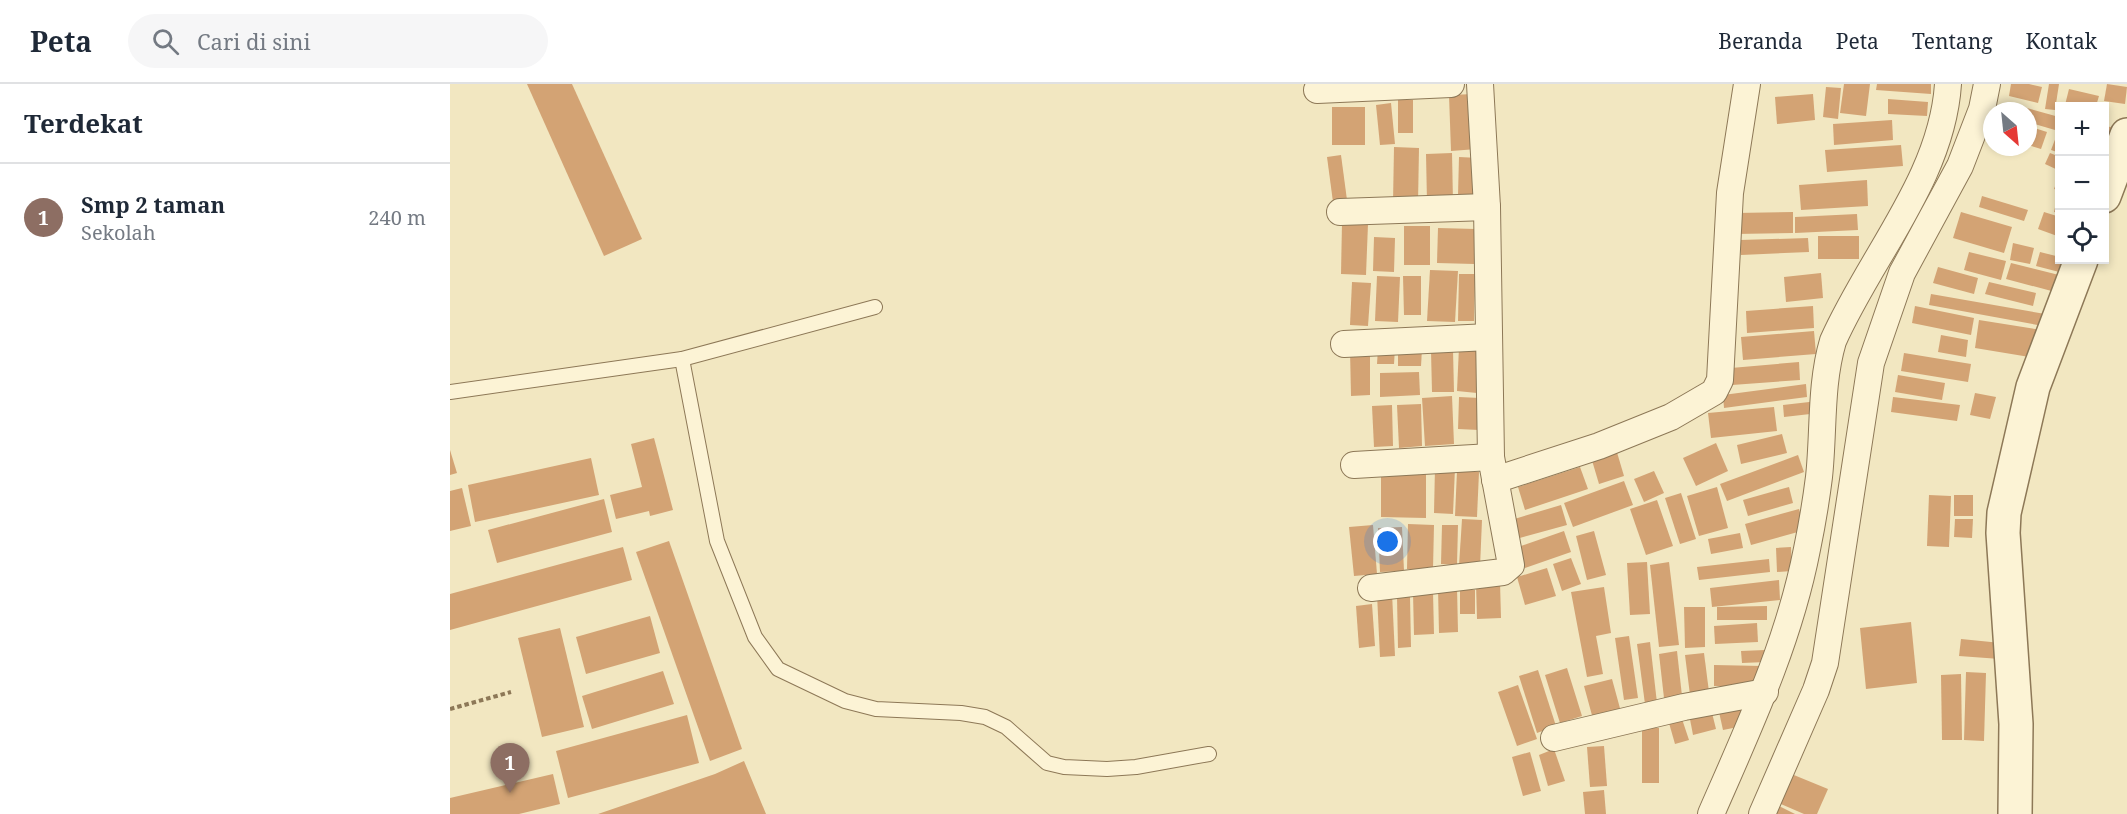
<!DOCTYPE html>
<html lang="id">
<head>
<meta charset="utf-8">
<style>
	:root { --surface:#fff; --page:#f6f6f7; --text:#1f2937; --muted:#747a83; --line:#e0e1e3; --accent:#ea580c }
	body { margin:0; font-family:"Noto Serif",serif; background:var(--page); color:var(--text) }
	.controls { position:absolute; right:18px; top:18px; display:grid; overflow:hidden; border-radius:0px; box-shadow:0 3px 9px #0003 }
	.controls button { width:54px; height:54px; display:grid; place-items:center; padding:0; border:0; border-bottom:2px solid var(--line); background:var(--surface); color:var(--text); font:30px sans-serif }
	.compass { position:absolute; left:1533px; top:18px; width:54px; height:54px; border-radius:50%; background:var(--surface); box-shadow:0 3px 9px #0003; rotate:153deg }
	.you { position:absolute; left:938px; top:458px; width:21px; height:21px; margin:-15px; border:4px solid #fff; border-radius:50%; background:#1a73e8; box-shadow:0 0 0 9px #1a73e833 }
	.badge { display:grid; place-items:center; width:39px; height:39px; border-radius:50%; background:var(--accent); color:#fff; font-size:20px; font-weight:700 }
	.pin { position:absolute; translate:-50% -50px; filter:drop-shadow(0 2px 3px #0008) }
	.pin::after { content:''; position:absolute; top:32px; width:21px; height:18px; background:inherit; clip-path:polygon(0 0,100% 0,50% 100%) }
	.list { margin:0; padding:0; list-style:none }
	h2 { display:flex; justify-content:space-between; align-items:center; height:78px; margin:0; padding:0 24px; font-size:26px }
	h2 small { font-size:20px; font-weight:400; color:var(--muted) }
	.list li { display:grid; grid-template-columns:39px 1fr auto; gap:18px; align-items:center; box-sizing:border-box; height:108px; padding:0 24px; border-top:2px solid var(--line) }
	.list b { display:block; font-size:22px; white-space:nowrap }
	.list p { margin:0; font-size:20px; white-space:nowrap; color:var(--muted) }
	.list em { font-size:20px; font-style:normal; color:var(--muted) }
	.icon { flex:none; width:33px; height:33px; fill:none; stroke:currentColor; stroke-width:2; stroke-linecap:round; stroke-linejoin:round }
	.map { position:relative; flex:none; width:1677px; height:730px; overflow:hidden }
	header { display:flex; align-items:center; gap:36px; box-sizing:border-box; height:84px; padding:0 30px; background:var(--surface); border-bottom:2px solid var(--line) }
	header strong { font-size:28px }
	nav { display:flex; gap:33px; margin-inline-start:auto; font-size:21px }
	.search { width:420px; height:54px; background:var(--page); display:flex; align-items:center; gap:15px; box-sizing:border-box; padding:0 21px; border-radius:33px; color:var(--muted); font-size:22px }
	main { display:flex }
	aside { flex:1; background:var(--surface) }
	.map>svg:first-child { display:block }
</style>
</head>
<body>
<header>
<strong>Peta</strong>
<div class="search"><svg class="icon" aria-label="search" viewBox="0 0 24 24"><circle cx="10" cy="10" r="6"/><path d="M15 15l6 6"/></svg>Cari di sini</div>
<nav><a>Beranda</a><a>Peta</a><a>Tentang</a><a>Kontak</a></nav>
</header>
<main>
<aside>
<h2>Terdekat<small></small></h2>
<ul class="list">
<li><span class="badge" style="background:#8d6e63">1</span><div><b>Smp 2 taman</b><p>Sekolah</p></div><em>240 m</em></li>
</ul>
</aside>
<div class="map">
<svg width="1677" height="730" viewBox="0 0 1677 730">
	<rect width="100%" height="100%" fill="#f2e7c1"/>
	<g fill="#d3a374">
		<polygon points="77,0 122,0 192,155 154,172"/>
		<polygon points="1394,0 1420,0 1416,32 1390,29"/>
		<polygon points="1427,0 1481,0 1481,10 1426,6"/>
		<polygon points="1561,0 1579,0 1592,3 1588,19 1559,12"/>
		<polygon points="1599,0 1609,0 1605,26 1595,25"/>
		<polygon points="1657,0 1677,3 1675,20 1654,17"/>
		<polygon points="1376,3 1391,4 1388,35 1373,33"/>
		<polygon points="1619,5 1649,12 1646,22 1615,21"/>
		<polygon points="1025,10 1027,65 1001,67 999,11"/>
		<polygon points="1363,10 1365,36 1327,40 1325,13"/>
		<polygon points="1438,15 1478,18 1477,32 1438,30"/>
		<rect x="948" y="16" width="15" height="33"/>
		<polygon points="941,19 945,60 930,61 926,21"/>
		<polygon points="1559,19 1609,33 1605,46 1578,38 1578,27 1556,27"/>
		<rect x="882" y="23" width="33" height="38"/>
		<polygon points="1442,36 1443,56 1384,61 1383,40"/>
		<polygon points="1654,41 1663,44 1658,63 1654,62"/>
		<polygon points="1578,42 1597,48 1591,65 1578,61"/>
		<polygon points="1606,53 1610,54 1610,69 1601,66"/>
		<polygon points="1451,61 1453,82 1377,88 1375,66"/>
		<polygon points="944,63 969,64 968,119 943,119"/>
		<polygon points="1002,69 1003,118 977,118 976,70"/>
		<polygon points="1600,69 1610,73 1610,87 1595,80"/>
		<polygon points="891,71 897,116 883,118 877,73"/>
		<polygon points="1009,73 1029,74 1028,111 1008,111"/>
		<polygon points="1609,92 1610,92 1610,107 1604,105"/>
		<polygon points="1417,96 1418,122 1351,126 1349,101"/>
		<polygon points="1532,112 1578,126 1574,137 1529,123"/>
		<polygon points="1607,114 1610,115 1610,129 1604,128"/>
		<polygon points="1343,128 1343,149 1285,150 1285,129"/>
		<polygon points="1511,128 1562,143 1554,169 1503,154"/>
		<polygon points="1594,128 1610,133 1610,153 1588,145"/>
		<polygon points="1407,130 1408,146 1345,149 1345,133"/>
		<polygon points="892,139 918,140 916,191 891,190"/>
		<rect x="954" y="142" width="26" height="39"/>
		<polygon points="988,144 1026,145 1024,180 987,179"/>
		<rect x="1368" y="152" width="41" height="23"/>
		<polygon points="924,153 945,154 944,188 923,187"/>
		<polygon points="1358,154 1359,168 1291,171 1290,156"/>
		<polygon points="1563,159 1584,164 1580,180 1560,176"/>
		<polygon points="1519,168 1556,177 1551,196 1514,186"/>
		<polygon points="1590,168 1610,173 1610,176 1617,176 1617,190 1586,182"/>
		<polygon points="1561,179 1613,192 1609,209 1556,195"/>
		<polygon points="1488,183 1528,194 1524,210 1483,199"/>
		<polygon points="980,186 1008,187 1005,238 977,237"/>
		<polygon points="1371,189 1373,214 1336,218 1334,193"/>
		<polygon points="1009,190 1025,190 1024,237 1008,237"/>
		<polygon points="927,192 950,193 948,238 925,237"/>
		<polygon points="953,192 971,192 971,231 954,231"/>
		<polygon points="902,198 921,199 918,242 900,241"/>
		<polygon points="1539,198 1586,209 1583,222 1535,210"/>
		<polygon points="1481,210 1595,230 1593,242 1479,221"/>
		<polygon points="1363,222 1364,244 1297,249 1296,227"/>
		<polygon points="1465,222 1524,234 1521,251 1462,239"/>
		<polygon points="1529,236 1591,246 1586,274 1525,264"/>
		<polygon points="1364,247 1366,270 1293,276 1291,253"/>
		<polygon points="1491,251 1518,256 1516,273 1488,268"/>
		<polygon points="928,263 945,263 944,280 927,280"/>
		<polygon points="1009,263 1029,264 1027,309 1007,307"/>
		<polygon points="948,264 972,265 971,282 948,282"/>
		<polygon points="920,265 920,311 901,312 900,266"/>
		<polygon points="1003,266 1004,308 982,308 981,267"/>
		<polygon points="1454,269 1521,280 1518,298 1451,287"/>
		<polygon points="1349,278 1350,296 1282,301 1281,284"/>
		<polygon points="969,288 970,311 930,313 930,289"/>
		<polygon points="1448,291 1495,299 1492,316 1445,308"/>
		<polygon points="1356,300 1357,313 1274,324 1273,311"/>
		<polygon points="1525,309 1546,313 1540,335 1520,331"/>
		<polygon points="1002,312 1004,360 975,362 972,314"/>
		<polygon points="1009,313 1030,314 1029,346 1008,345"/>
		<polygon points="1443,313 1510,321 1507,337 1441,328"/>
		<polygon points="1368,317 1369,329 1334,333 1333,321"/>
		<polygon points="971,320 972,362 949,364 947,321"/>
		<polygon points="942,321 943,362 924,363 922,322"/>
		<polygon points="1324,323 1327,347 1261,354 1258,329"/>
		<polygon points="1332,350 1337,369 1291,380 1287,361"/>
		<polygon points="204,354 223,426 200,432 199,427 166,435 160,411 192,403 181,360"/>
		<polygon points="1266,359 1278,387 1246,402 1233,374"/>
		<polygon points="1166,365 1174,392 1149,400 1141,373"/>
		<polygon points="0,366 7,389 0,391"/>
		<polygon points="1348,371 1354,388 1277,417 1270,400"/>
		<polygon points="141,374 149,411 25,438 18,401"/>
		<polygon points="985,383 1005,384 1003,430 984,429"/>
		<polygon points="1130,383 1138,405 1075,426 1068,403"/>
		<polygon points="931,387 976,387 976,434 931,433"/>
		<polygon points="1007,387 1029,388 1027,433 1005,432"/>
		<polygon points="1204,387 1214,409 1194,418 1184,395"/>
		<polygon points="1174,397 1183,421 1123,443 1114,419"/>
		<polygon points="1267,403 1278,444 1249,452 1237,412"/>
		<polygon points="1339,403 1343,419 1298,432 1293,416"/>
		<polygon points="12,404 21,442 0,447 0,407"/>
		<polygon points="1231,409 1246,455 1230,460 1215,414"/>
		<polygon points="1479,411 1501,412 1499,463 1477,462"/>
		<rect x="1504" y="411" width="19" height="21"/>
		<polygon points="154,415 162,448 47,479 38,446"/>
		<polygon points="1207,416 1223,462 1196,471 1180,425"/>
		<polygon points="1111,421 1117,441 1066,455 1061,436"/>
		<polygon points="1349,425 1355,446 1301,461 1295,440"/>
		<polygon points="1012,435 1032,436 1030,483 1009,482"/>
		<polygon points="1505,435 1523,435 1522,454 1504,453"/>
		<polygon points="958,440 984,441 983,485 957,485"/>
		<polygon points="923,441 927,490 904,492 899,443"/>
		<polygon points="992,441 1008,441 1007,481 991,480"/>
		<polygon points="952,443 954,487 930,488 928,444"/>
		<polygon points="1114,447 1121,468 1075,484 1068,463"/>
		<polygon points="1144,447 1156,491 1137,496 1126,452"/>
		<polygon points="1290,449 1293,464 1261,470 1258,455"/>
		<polygon points="219,457 292,665 260,677 186,468"/>
		<polygon points="173,463 182,496 0,546 0,510"/>
		<polygon points="1341,463 1342,487 1327,488 1326,464"/>
		<polygon points="1121,474 1131,500 1112,507 1103,480"/>
		<polygon points="1319,475 1320,488 1249,496 1247,483"/>
		<polygon points="1197,478 1200,530 1180,531 1177,479"/>
		<polygon points="1219,478 1229,561 1209,563 1200,481"/>
		<polygon points="1097,484 1106,512 1075,521 1067,493"/>
		<polygon points="1329,496 1330,516 1262,523 1260,504"/>
		<polygon points="1050,498 1051,534 1027,535 1026,499"/>
		<polygon points="1007,503 1008,548 989,549 988,504"/>
		<polygon points="1154,503 1161,549 1146,552 1153,590 1137,593 1121,508"/>
		<rect x="1010" y="506" width="15" height="24"/>
		<polygon points="983,508 984,550 964,551 963,509"/>
		<polygon points="942,509 945,572 930,573 927,510"/>
		<polygon points="947,513 960,513 961,563 948,564"/>
		<polygon points="922,520 925,562 909,564 906,522"/>
		<polygon points="1317,522 1317,536 1267,536 1267,523"/>
		<polygon points="1234,523 1255,523 1255,563 1235,564"/>
		<polygon points="200,532 210,569 136,590 126,553"/>
		<polygon points="1461,538 1467,599 1416,605 1410,544"/>
		<polygon points="1307,539 1308,558 1265,560 1264,542"/>
		<polygon points="110,544 134,643 92,653 68,554"/>
		<polygon points="1179,552 1188,614 1174,616 1165,554"/>
		<polygon points="1511,555 1551,559 1550,575 1509,572"/>
		<polygon points="1200,558 1207,619 1195,620 1187,560"/>
		<polygon points="1315,566 1316,578 1292,579 1291,567"/>
		<polygon points="1227,567 1232,612 1214,614 1209,570"/>
		<polygon points="1254,569 1259,608 1240,611 1235,571"/>
		<polygon points="1264,581 1312,582 1311,603 1264,602"/>
		<polygon points="1117,584 1132,632 1110,639 1095,591"/>
		<polygon points="1088,586 1106,642 1087,649 1069,592"/>
		<polygon points="213,587 224,620 142,645 132,612"/>
		<polygon points="1516,588 1536,589 1534,657 1514,656"/>
		<polygon points="1511,590 1512,656 1492,656 1491,591"/>
		<polygon points="1162,595 1171,628 1143,635 1134,602"/>
		<polygon points="1068,601 1087,655 1067,662 1048,608"/>
		<polygon points="1294,622 1298,641 1273,646 1269,628"/>
		<polygon points="1261,625 1266,645 1243,651 1239,630"/>
		<polygon points="237,631 249,679 118,714 106,667"/>
		<polygon points="1232,635 1239,656 1225,660 1219,639"/>
		<rect x="1192" y="644" width="17" height="55"/>
		<polygon points="1154,662 1157,702 1140,703 1137,663"/>
		<polygon points="1104,665 1115,697 1098,702 1089,671"/>
		<polygon points="1080,668 1091,707 1073,712 1062,673"/>
		<polygon points="294,677 316,730 148,730 265,690"/>
		<polygon points="1339,689 1378,705 1367,730 1354,730 1326,718"/>
		<polygon points="103,690 110,720 69,730 0,730 0,714"/>
		<polygon points="1154,706 1156,730 1135,730 1133,708"/>
		<polygon points="1327,721 1345,730 1323,730"/>
	</g>
	<g fill="none" stroke-linecap="round" stroke-linejoin="round">
		<defs>
			<g id="service">
				<polyline points="232,275 267,457 305,553 328,585 395,617 426,625 511,629 535,633 556,643 597,679 614,683 657,685 686,683 759,670"/>
				<polyline points="0,308 232,275 425,223"/>
			</g>
			<g id="minor">
				<polyline points="867,6 1001,0"/>
				<polyline points="890,128 1037,123"/>
				<polyline points="894,260 1039,253"/>
				<polyline points="904,381 1041,373"/>
				<polyline points="1045,396 1149,362 1221,333 1264,308 1270,296 1280,109 1297,0"/>
				<polyline points="921,504 1053,488 1061,481 1041,373 1037,123 1030,0"/>
				<polyline points="1104,654 1234,623 1315,608"/>
				<path d="M1261,730C1299,643 1339,558 1357,465C1362,441 1366,417 1369,393C1374,347 1370,301 1383,257C1420,173 1492,94 1498,0"/>
				<polyline points="1312,730 1366,606 1375,579 1421,279 1452,189 1510,82 1532,25 1537,0"/>
			</g>
			<g id="tertiary">
				<polyline points="1654,112 1677,51"/>
				<polyline points="1565,730 1566,640 1553,449 1554,429 1583,303 1631,176"/>
			</g>
		</defs>
		<use href="#service" stroke="#8d7857" stroke-width="16"/>
		<use href="#minor" stroke="#8d7857" stroke-width="28"/>
		<use href="#tertiary" stroke="#8d7857" stroke-width="36"/>
		<polyline stroke="#8d7857" stroke-width="4" stroke-dasharray="4.5 3" stroke-linecap="butt" points="0,625 61,608"/>
		<use href="#service" stroke="#fcf3d5" stroke-width="14"/>
		<use href="#minor" stroke="#fcf3d5" stroke-width="26"/>
		<use href="#tertiary" stroke="#fcf3d5" stroke-width="33"/>
	</g>
</svg>
<div class="controls">
<button>+</button>
<button>−</button>
<button><svg class="icon" aria-label="locate" viewBox="0 0 24 24"><circle cx="12" cy="12" r="6"/><path d="M12 2v4M12 18v4M2 12h4M18 12h4"/></svg></button>
</div>
<svg class="compass" viewBox="-18 -18 36 36"><path d="M0-13l5 13h-10z" fill="#e53935"/><path d="M0 13l5-13h-10z" fill="#747a83"/></svg>
<div class="you"></div>
<div class="pin badge" style="left:60px;top:709px;background:#8d6e63">1</div>
</div>
</main>
</body>
</html>
